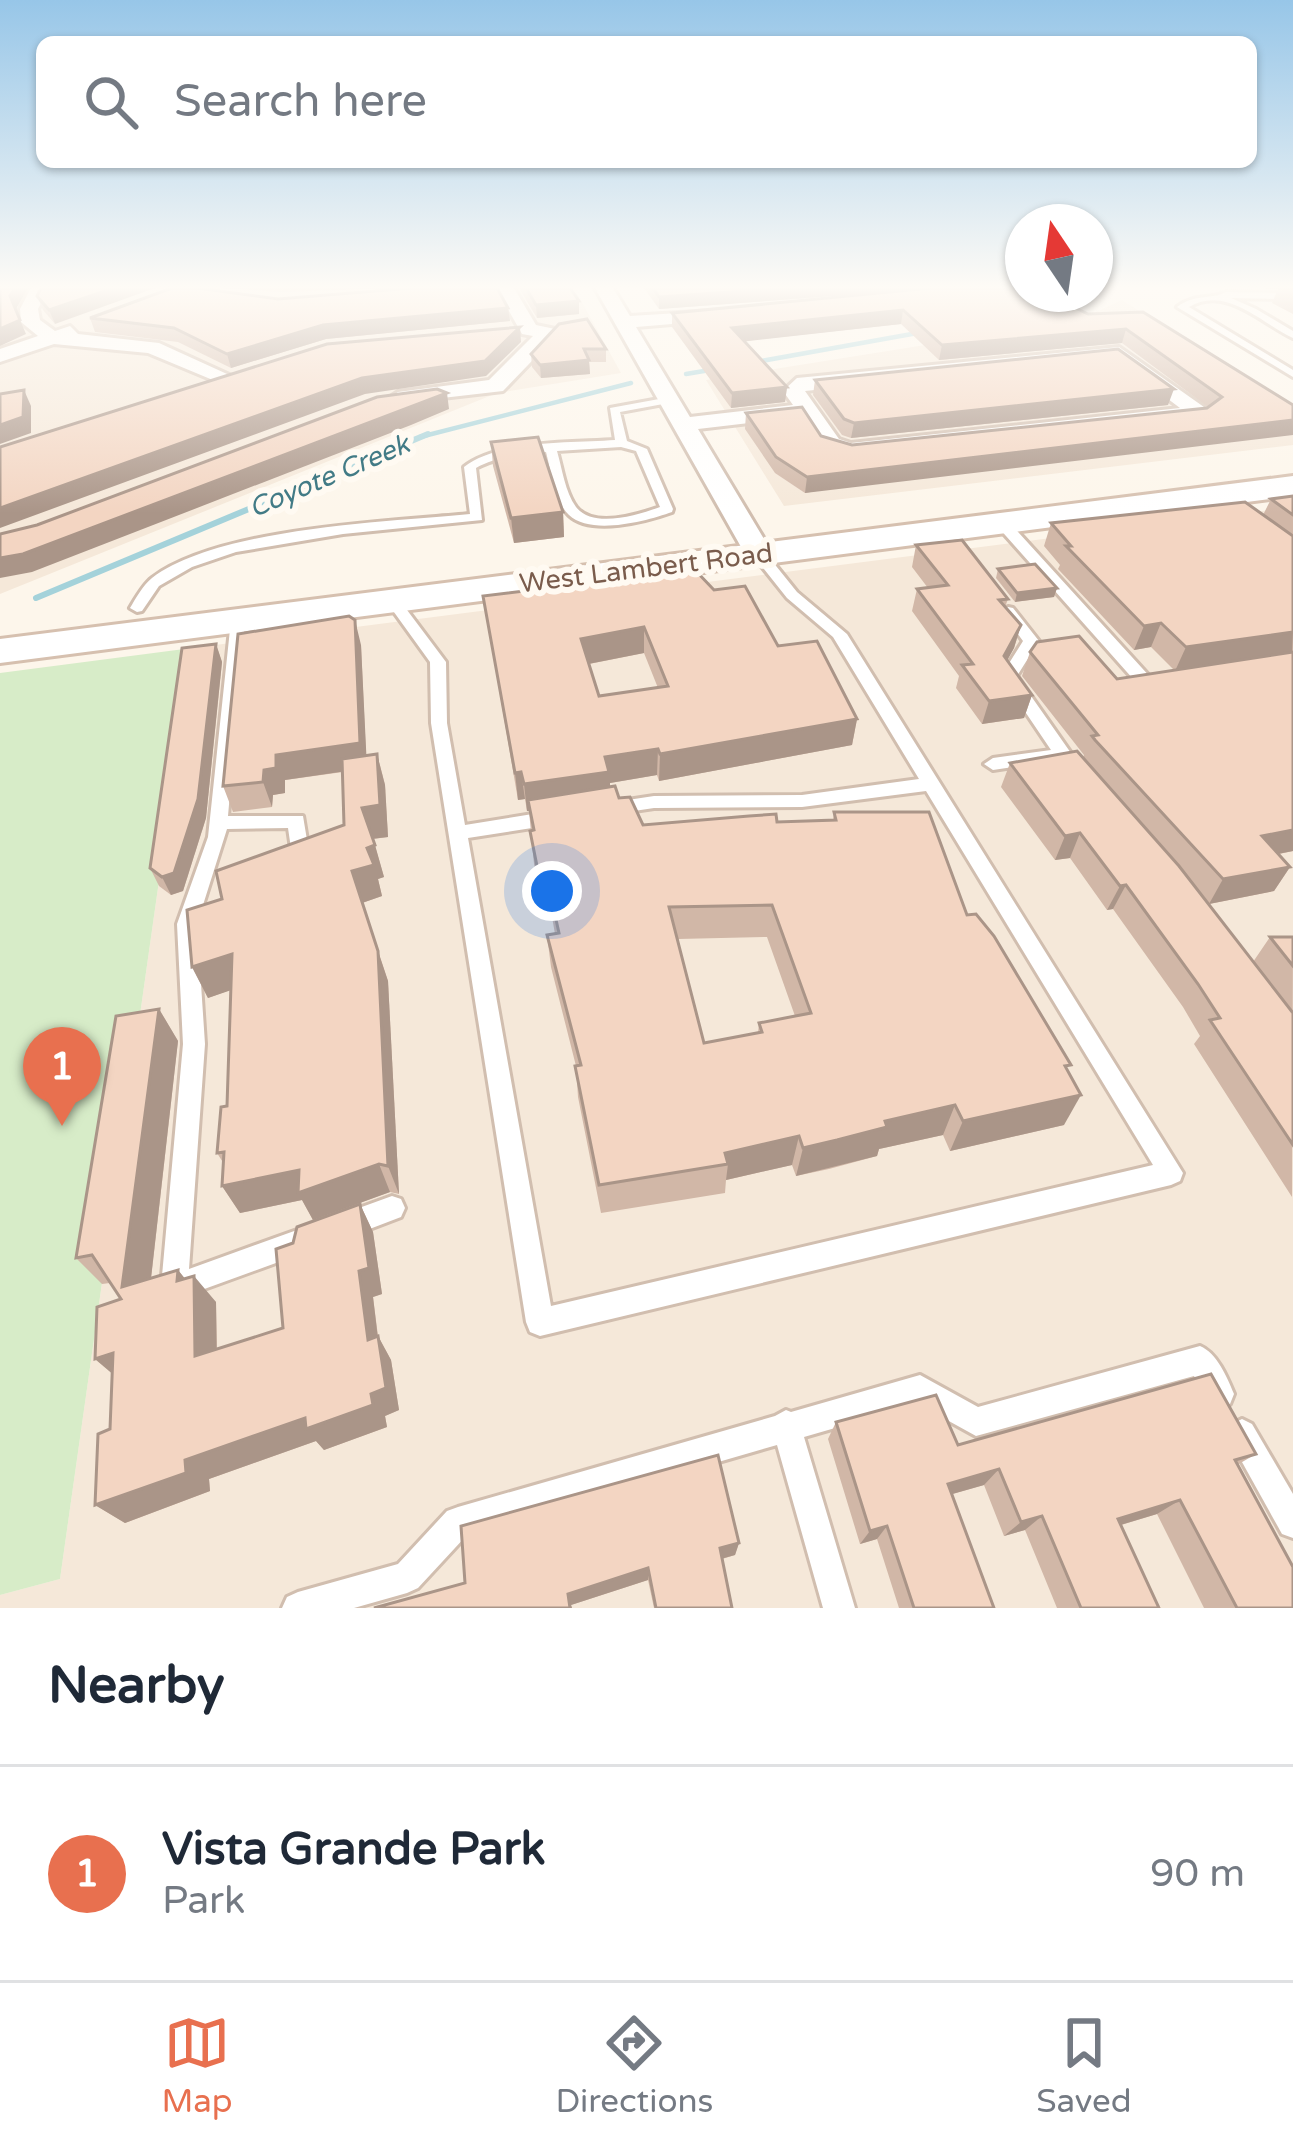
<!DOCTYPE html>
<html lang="en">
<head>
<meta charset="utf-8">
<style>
	:root { --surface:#fff; --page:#f2f2f3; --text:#1f2937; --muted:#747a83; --line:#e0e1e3; --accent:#e8704f }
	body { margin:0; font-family:"Varela Round",sans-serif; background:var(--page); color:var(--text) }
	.compass { position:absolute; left:1005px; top:204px; width:108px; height:108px; border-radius:50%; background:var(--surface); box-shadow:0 3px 9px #0004; rotate:347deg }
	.you { position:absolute; left:552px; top:891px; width:42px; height:42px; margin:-30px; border:9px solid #fff; border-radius:50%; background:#1a73e8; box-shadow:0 0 0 18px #1a73e833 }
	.badge { display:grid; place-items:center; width:78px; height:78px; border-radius:50%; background:var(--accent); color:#fff; font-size:39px; font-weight:700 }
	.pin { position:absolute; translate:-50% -99px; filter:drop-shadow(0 3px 6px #0008) }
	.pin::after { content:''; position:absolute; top:63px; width:42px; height:36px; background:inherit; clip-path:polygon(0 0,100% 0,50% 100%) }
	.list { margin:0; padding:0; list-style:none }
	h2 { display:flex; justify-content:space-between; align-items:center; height:156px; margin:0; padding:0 48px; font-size:51px }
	h2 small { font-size:39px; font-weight:400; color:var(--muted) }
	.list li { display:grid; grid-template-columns:78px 1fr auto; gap:36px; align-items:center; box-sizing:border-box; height:216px; padding:0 48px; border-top:3px solid var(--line) }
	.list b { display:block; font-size:45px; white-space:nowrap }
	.list p { margin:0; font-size:39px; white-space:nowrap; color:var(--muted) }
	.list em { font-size:39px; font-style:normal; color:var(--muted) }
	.icon { flex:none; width:66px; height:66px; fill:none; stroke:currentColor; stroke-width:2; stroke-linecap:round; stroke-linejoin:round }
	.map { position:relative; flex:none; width:1293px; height:1608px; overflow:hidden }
	.search { position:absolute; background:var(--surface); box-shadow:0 3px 9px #0004; left:36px; right:36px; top:36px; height:132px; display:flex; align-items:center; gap:30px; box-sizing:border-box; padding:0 42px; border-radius:18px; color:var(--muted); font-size:45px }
	.sheet { height:372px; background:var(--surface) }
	nav { display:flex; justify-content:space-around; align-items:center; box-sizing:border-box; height:168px; border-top:3px solid var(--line); background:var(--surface); font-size:33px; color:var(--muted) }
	nav a { display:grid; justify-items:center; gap:6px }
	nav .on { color:var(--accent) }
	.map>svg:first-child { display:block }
</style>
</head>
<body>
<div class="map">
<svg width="1293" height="1608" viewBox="0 0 1293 1608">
	<rect width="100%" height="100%" fill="#fdf6eb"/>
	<g fill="#f5e8d9">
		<polygon points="0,288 574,288 621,373 497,393 0,594"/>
		<polygon points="1122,300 1293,409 1293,445 784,506 706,380 1076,321"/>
		<polygon points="1293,507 1293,1608 0,1608 0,1595 60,1579 192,648"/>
	</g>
	<polygon fill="#d7ecc8" points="192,648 60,1579 0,1595 0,673"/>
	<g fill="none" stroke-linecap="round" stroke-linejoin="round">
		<g stroke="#a4d2da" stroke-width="4.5">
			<polyline points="1050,304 1079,294"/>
			<polyline points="750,363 923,332"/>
			<polyline points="686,374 716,369"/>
			<polyline points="420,437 631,383"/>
		</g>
		<polyline stroke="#a4d2da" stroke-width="6" points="36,598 428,434"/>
		<defs>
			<g id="lane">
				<path d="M1226,292L1293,293V299L1231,298L1256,309L1293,331V338C1261,323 1226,285 1189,307L1293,370V377L1177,307C1196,293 1211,300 1226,292Z"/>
				<path d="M670,397L675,400L674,402L620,412L627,441L647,449L673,509L672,512C647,521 591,536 569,515C554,501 551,471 546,452C522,455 497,456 476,468L482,520L343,534L236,552L192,567L159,586L142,611L137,612L130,608C136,598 143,585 152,578C218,528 386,522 470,514L464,467C498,440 573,443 615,440L610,408ZM621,447L636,451L660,507C638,515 593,529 576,507C565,492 562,468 557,451Z"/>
				<polygon points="1003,520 1008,521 1152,679 1166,680 1168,683 1166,686 1142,689 998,527 996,524"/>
				<polygon points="759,550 764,551 797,592 847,634 1183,1173 1180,1181 1171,1185 540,1336 530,1332 526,1322 431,723 430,662 386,601 388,598 398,598 446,662 447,723 465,825 551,811 560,818 551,825 468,838 551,1306 1153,1165 926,791 802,807 654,808 614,814 608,813 605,808 608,803 654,796 802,795 919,779 833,637 787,598 752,554"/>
				<polygon points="1008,607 1013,608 1039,641 1017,676 1080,766 1083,770 1080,774 1068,774 1058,760 993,770 984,764 993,758 1051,750 1001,676 1023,641 1001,611"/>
				<polygon points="238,616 245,620 228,816 303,816 311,864 308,869 294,869 288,828 227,829 197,924 205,1044 189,1269 297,1230 306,1234 310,1243 306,1252 174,1300 165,1296 161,1287 183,1044 177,924 208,837 231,620"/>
				<polygon points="392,1196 401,1199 405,1208 401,1217 346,1238 337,1234 333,1225 337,1216"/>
				<path d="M1200,1346C1217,1353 1227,1377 1234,1394L1230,1404L1220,1408L1210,1404L1194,1376L976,1436L918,1404L804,1437L855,1608H823L777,1445L467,1535L418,1588L407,1593L354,1608H282L287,1597L298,1592L398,1564L447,1511L458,1507L775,1416L786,1410L791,1412L920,1375L978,1407Z"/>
				<polygon points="1242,1419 1252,1424 1293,1494 1293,1538 1282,1534 1232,1444 1227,1434 1232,1424"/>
			</g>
			<g id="street">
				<polygon points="31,288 49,288 38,309 40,320 55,331 70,326 78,334 159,343 238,379 220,383 148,353 54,344 0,362 0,349 38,336 21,322 20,309"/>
				<polygon points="496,288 514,288 536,325 555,329 555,337 503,391 390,404 387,399 398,392 489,380 533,336 522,334"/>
				<path d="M595,288H613L630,316L727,310V318L720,320L636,327L690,417L793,405L783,391L797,378L1119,347L1211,412L1200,419L849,457L823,449L801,417L698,429L773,554L759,562L745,554ZM1115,359L1180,408L851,443L839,439L805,391Z"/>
			</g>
			<polygon id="secondary" points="1293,476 1293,496 0,663 0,639"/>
		</defs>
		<use href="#lane" stroke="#d1beaf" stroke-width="6"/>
		<use href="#street" stroke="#d1beaf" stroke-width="6"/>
		<use href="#secondary" stroke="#d6c0af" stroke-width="6"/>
		<use href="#lane" fill="#fff" fill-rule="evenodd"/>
		<use href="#street" fill="#fff" fill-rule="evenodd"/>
		<use href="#secondary" fill="#fff" fill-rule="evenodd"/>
	</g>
	<g fill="#d1b7a7" fill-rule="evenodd">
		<polygon points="42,288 55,324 43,310 37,296"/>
		<polygon points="222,288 399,288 281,292"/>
		<polygon points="519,288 570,288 579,301 579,314 537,318"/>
		<polygon points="644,288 1023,288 1088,314 1143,312 1293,405 805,493 775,473 745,429 746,413 852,445 1208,407 1122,343 939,360 901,324 744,341 787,387 785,402 731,408 672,327 672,313 903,291 659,309"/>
		<polygon points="1262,288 1293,288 1293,314 1272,303 1278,289"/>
		<polygon points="278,299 508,308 510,321 326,339 231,368 178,342 95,332 90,318"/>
		<polygon points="606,349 606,362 589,362 590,374 541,378 532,367 531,354"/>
		<polygon points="815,380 1168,405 851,438 842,435 813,395"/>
		<polygon points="491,442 563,512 564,537 514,543 493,466"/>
		<polygon points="1293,496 1293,851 1279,854 1290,867 1274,891 1209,904 1253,962 1270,937 1293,937 1292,1197 1194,1044 1200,1036 1183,1007 1113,909 1107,910 1070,858 1055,860 1001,787 1010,763 1083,758 1084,755 1022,676 1030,652 1117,679 1174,670 1151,647 1134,650 1058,569 1060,565 1044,546 1051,523 1263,515 1271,499"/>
		<polygon points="916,545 1008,599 1005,607 1021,625 1014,648 1007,660 1032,695 1024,718 982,724 956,688 959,676 912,611 917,589 928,588 912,567"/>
		<polygon points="998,569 1057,588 1054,597 1015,602 996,578"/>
		<path d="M714,590L857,719L852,745L659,781L657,775L610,783V787L643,825L833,820L834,812L967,915L1067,1071L1064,1125L950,1151L943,1135L879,1149L877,1156L829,1169L796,1176L792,1165L726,1180L725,1193L601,1213L578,1097L576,1066L551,967L547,935L555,934L552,917L545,918L534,864L529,811H527L525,799L518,800L483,596ZM644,653L658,688L599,696L589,664ZM767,937L795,1016L759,1023L758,1033L704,1043L678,939Z"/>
		<polygon points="216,644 222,662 206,818 183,891 171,895 159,886 150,868"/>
		<polygon points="361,645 366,755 377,754 385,785 388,837 373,839 384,877 378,879 382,896 362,903 388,981 399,1194 390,1192 313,1220 302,1200 240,1213 222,1186 224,1164 217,1153 227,1106 230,990 208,998 192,967 222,899 344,825 343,772 285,780 285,793 273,795 272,807 233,812 223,786"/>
		<polygon points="159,1009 178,1041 151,1279 178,1270 185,1279 216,1302 217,1349 283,1328 293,1243 360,1204 373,1232 382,1294 373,1297 378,1336 391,1360 399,1410 385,1416 387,1427 324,1450 316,1441 209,1479 210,1491 125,1523 95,1505 110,1429 112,1373 95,1359 121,1299 110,1283 102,1284 76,1258"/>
		<polygon points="836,1422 958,1445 1256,1454 1237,1465 1293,1608 1204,1608 1157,1514 1121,1525 1159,1608 1057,1608 1025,1530 1004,1536 984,1485 952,1494 994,1608 899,1608 877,1539 860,1544 828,1439"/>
		<polygon points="739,1543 735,1555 722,1559 732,1608 654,1608 648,1580 571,1605 374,1608"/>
	</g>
	<g fill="#aa9588">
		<polygon points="15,288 28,288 16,309 10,296"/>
		<polygon points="114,288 155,288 55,324 49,310"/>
		<polygon points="783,288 940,288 659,309 659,297"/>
		<polygon points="579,301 579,314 537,318 536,305"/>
		<polygon points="508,308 510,321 326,339 231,368 227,354 323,325"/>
		<polygon points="903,310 901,324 731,343 732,328"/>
		<polygon points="20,320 26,334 0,346 0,329"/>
		<polygon points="520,327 521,342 486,376 365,394 0,528 0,508 362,378"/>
		<polygon points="1126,329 1122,343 939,360 942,345"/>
		<polygon points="589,360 590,374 541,378 540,365"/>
		<polygon points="787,387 785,402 731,408 732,393"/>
		<polygon points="1174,389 1168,405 851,438 854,423"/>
		<polygon points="24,390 31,406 31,433 0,444 0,425"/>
		<polygon points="447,393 449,409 411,425 32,572 0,578 0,558"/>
		<polygon points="1293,420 1293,435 805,493 807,477"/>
		<polygon points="563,512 564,537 514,543 511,518"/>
		<polygon points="1057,588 1054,597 1015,602 1017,593"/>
		<polygon points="355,620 361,645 367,768 285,780 285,793 273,795 272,807 263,782 264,770 276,755"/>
		<polygon points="1161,623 1151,647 1134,650 1144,626"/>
		<polygon points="1021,625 1014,648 997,679 1004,656"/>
		<polygon points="644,627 644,653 583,665 581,639"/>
		<polygon points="1293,632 1292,655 1175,671 1186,647"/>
		<polygon points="216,644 222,662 206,818 183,891 171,895 162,877"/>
		<polygon points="1032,695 1024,718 982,724 989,701"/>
		<polygon points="857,719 852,745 659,781 660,754"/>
		<polygon points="658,749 657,775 610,783 610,798 528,800 529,811 527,811 524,784 605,757"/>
		<polygon points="377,754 385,785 388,837 371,839 362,808"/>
		<polygon points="521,772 525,799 518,800 515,773"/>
		<polygon points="1293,830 1293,851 1247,860 1262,836"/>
		<polygon points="1080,833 1070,858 1055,860 1065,836"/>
		<polygon points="375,845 384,877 378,879 382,896 362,903 352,871 367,848"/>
		<polygon points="1290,867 1274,891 1209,904 1223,879"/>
		<polygon points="548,884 552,917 545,918 541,886"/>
		<polygon points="1126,885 1113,909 1107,910 1120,886"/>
		<polygon points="378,951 388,981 399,1194 388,1166"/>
		<polygon points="232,954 246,985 208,998 192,967"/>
		<polygon points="159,1009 178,1041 147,1313 122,1287"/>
		<polygon points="1081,1095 1064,1125 950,1151 963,1121"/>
		<polygon points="955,1105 943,1135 879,1149 877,1156 796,1176 803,1148 885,1121"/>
		<polygon points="799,1136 792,1165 726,1180 728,1164 725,1153"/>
		<polygon points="379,1164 390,1192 313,1220 302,1200 240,1213 222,1186 299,1170"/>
		<polygon points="360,1204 373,1232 382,1294 373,1297 381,1364 368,1340 359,1271"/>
		<polygon points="178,1270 194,1290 194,1276 216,1302 217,1379 195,1356 177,1281"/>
		<polygon points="378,1336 391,1360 399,1410 385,1416 387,1427 324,1450 316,1441 209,1479 210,1491 125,1523 95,1505 185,1460 371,1394"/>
		<polygon points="113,1353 122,1382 95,1359"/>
		<polygon points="999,1469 984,1485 935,1499 948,1484"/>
		<polygon points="1180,1500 1157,1514 1097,1532 1118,1519"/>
		<polygon points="1042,1516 1025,1530 1004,1536 1021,1522"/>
		<polygon points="887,1526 877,1539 860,1544 870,1531"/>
		<polygon points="739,1543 735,1555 717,1560 720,1548"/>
		<polygon points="648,1568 648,1580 571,1605 572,1608 570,1608 568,1594"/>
	</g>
	<g fill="#f3d5c2" stroke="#aa9588" stroke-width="3" fill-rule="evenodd">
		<polygon points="0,288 15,288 10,296 20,320 0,329"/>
		<polygon points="41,288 114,288 49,310 37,296"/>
		<polygon points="172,288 197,288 278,299 412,288 497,288 508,308 323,325 227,354 174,328 90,318"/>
		<polygon points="526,288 570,288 579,301 536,305"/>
		<polygon points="653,288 783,288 659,297"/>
		<polygon points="931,288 1023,288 1023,294 1048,294 1088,314 1143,312 1293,405 1293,420 807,477 776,457 746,413 802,407 821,436 852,445 1207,408 1222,397 1126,329 942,345 903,310 732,328 787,387 732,393 672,313"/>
		<polygon points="587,319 606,349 584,349 589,360 540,365 531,354 559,324"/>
		<polygon points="520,327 485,361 362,378 0,508 0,447 327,344"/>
		<polygon points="1118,349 1174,389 854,423 844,419 815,380"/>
		<polygon points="437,389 447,393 23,554 0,558 0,534 37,525 377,397"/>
		<polygon points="24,390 23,417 0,425 0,394"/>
		<polygon points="538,437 563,512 511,518 491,442"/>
		<polygon points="1293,496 1293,515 1271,499"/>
		<polygon points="1245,502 1293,536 1293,632 1186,647 1161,623 1144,626 1066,546 1071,546 1051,523"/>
		<polygon points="962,540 1008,599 999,600 1021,625 1004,656 1032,695 989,701 962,665 973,664 917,589 948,585 916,545"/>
		<polygon points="1035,564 1057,588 1017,593 998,569"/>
		<path d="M695,570L714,590L745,586L778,646L817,641L857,719L660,754L658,749L605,757L609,772L524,784L521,772L515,773L483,596ZM644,627L668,686L599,696L581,639Z"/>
		<polygon points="349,616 355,620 360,743 276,755 276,768 264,770 263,782 223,786 238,634"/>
		<polygon points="1079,636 1117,679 1293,652 1293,830 1262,836 1290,867 1223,879 1095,740 1092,736 1098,735 1030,652 1037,642"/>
		<polygon points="216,644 198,799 174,873 162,877 150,868 182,648"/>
		<polygon points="1077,751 1179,866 1293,1013 1293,1145 1210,1020 1220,1018 1198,984 1126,885 1120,886 1080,833 1065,836 1010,763"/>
		<polygon points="377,754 380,805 362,808 375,845 367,848 374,865 352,871 378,951 388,1166 379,1164 298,1193 299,1170 222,1186 224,1152 217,1153 221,1107 227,1106 232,954 192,967 187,910 222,899 216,871 344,825 342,759"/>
		<path d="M615,786L619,798L630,797L643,825L749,816L776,814L777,822L836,820L834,812H929L967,915L976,914L994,936L1071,1065L1065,1066L1081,1095L963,1121L955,1105L885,1121L887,1127L837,1140L803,1148L799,1136L725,1153L728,1164L599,1185L575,1066L581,1065L547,935L559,933L548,884L541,886L530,831L534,830L528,800ZM772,905L811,1013L759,1023L762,1032L704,1043L669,907Z"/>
		<polygon points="1270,937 1293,937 1293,966"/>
		<polygon points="159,1009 122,1287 178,1270 177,1281 194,1276 195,1356 283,1328 276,1249 293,1243 297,1227 360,1204 369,1268 359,1271 368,1340 378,1336 386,1388 371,1394 373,1405 306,1429 305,1418 185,1460 186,1473 95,1505 98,1434 110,1429 113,1353 95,1359 97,1307 121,1299 92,1255 76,1258 116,1016"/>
		<polygon points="1211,1374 1256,1454 1235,1460 1293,1567 1293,1608 1237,1608 1180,1500 1118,1519 1159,1608 1081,1608 1042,1516 1021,1522 999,1469 948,1484 994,1608 914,1608 887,1526 870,1531 836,1422 936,1395 958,1445"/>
		<polygon points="718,1455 739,1543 720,1548 732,1608 656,1608 648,1568 568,1594 570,1608 374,1608 465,1583 461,1526"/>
	</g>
	<linearGradient id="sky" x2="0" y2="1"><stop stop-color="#97c6e8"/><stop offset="0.56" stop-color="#fefbf6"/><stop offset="1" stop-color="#fefbf6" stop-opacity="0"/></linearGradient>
	<rect width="1293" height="513" fill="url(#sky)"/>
	<g text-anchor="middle" stroke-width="12" stroke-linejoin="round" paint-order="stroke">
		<g font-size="27" font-style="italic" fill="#427b86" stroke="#fffaf2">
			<text transform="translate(329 476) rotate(-23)" y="9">Coyote Creek</text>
		</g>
		<g font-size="27" fill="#7a5c4c" stroke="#fffaf2">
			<text transform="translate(646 568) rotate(-7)" y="9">West Lambert Road</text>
		</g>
	</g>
</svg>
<svg class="compass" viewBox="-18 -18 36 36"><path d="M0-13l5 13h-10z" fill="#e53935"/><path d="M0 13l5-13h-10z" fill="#747a83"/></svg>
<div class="you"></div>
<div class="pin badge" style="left:62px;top:1126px">1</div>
<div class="search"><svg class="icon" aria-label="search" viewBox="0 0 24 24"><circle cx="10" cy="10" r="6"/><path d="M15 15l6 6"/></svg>Search here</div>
</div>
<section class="sheet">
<h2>Nearby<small></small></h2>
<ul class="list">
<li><span class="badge">1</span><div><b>Vista Grande Park</b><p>Park</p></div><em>90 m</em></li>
</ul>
</section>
<nav>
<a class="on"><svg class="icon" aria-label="map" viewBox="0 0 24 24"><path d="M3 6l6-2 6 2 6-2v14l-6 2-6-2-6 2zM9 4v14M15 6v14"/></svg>Map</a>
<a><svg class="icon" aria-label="directions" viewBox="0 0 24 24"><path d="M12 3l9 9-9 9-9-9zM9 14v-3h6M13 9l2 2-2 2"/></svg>Directions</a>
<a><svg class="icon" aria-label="saved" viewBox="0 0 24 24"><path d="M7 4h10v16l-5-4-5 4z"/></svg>Saved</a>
</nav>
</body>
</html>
